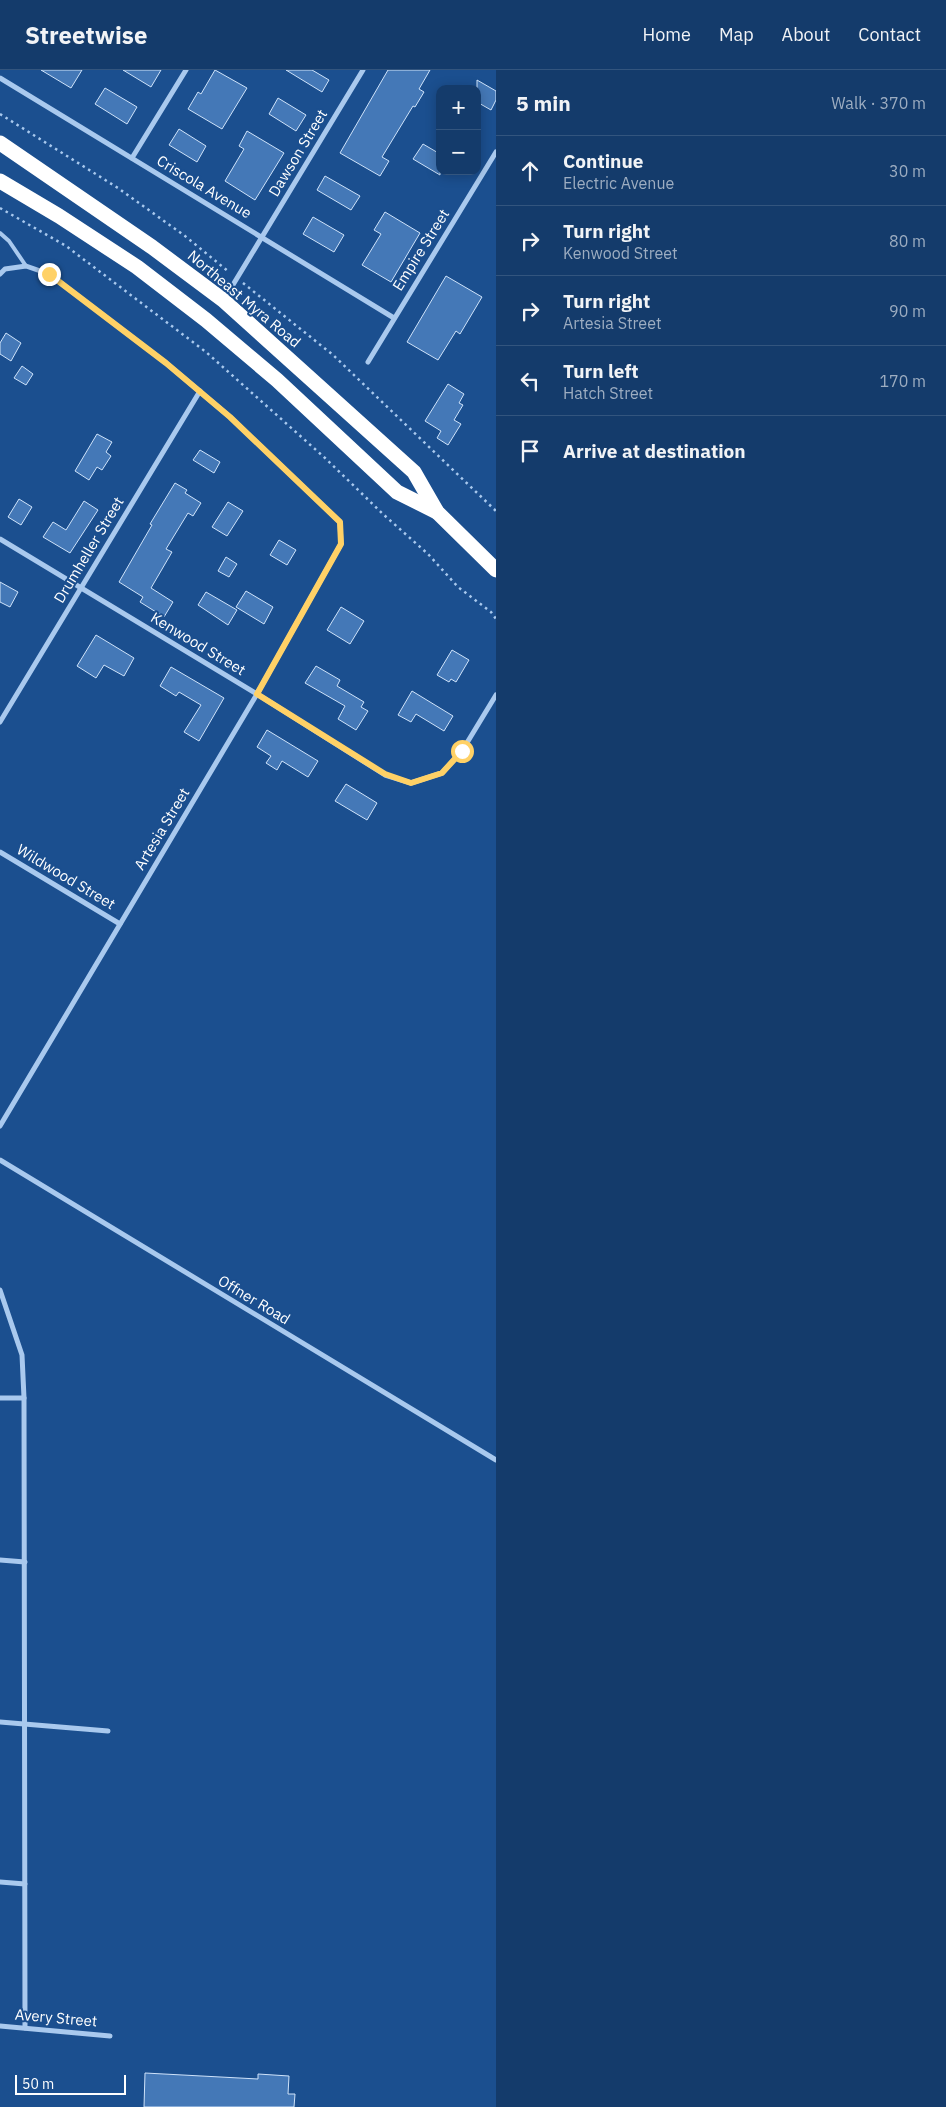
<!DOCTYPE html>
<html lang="en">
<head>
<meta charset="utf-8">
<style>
	:root { --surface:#143b6b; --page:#214673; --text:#f1f3f6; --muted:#9dadc1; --line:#33557e }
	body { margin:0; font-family:"IBM Plex Sans",sans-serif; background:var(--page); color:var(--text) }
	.controls { position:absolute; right:15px; top:15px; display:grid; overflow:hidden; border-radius:10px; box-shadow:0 2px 12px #0003 }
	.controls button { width:45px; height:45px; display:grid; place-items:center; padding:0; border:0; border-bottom:1px solid var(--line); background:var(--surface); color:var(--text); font:25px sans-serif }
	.scale { position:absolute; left:15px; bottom:12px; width:111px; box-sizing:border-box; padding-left:5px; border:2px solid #fff; border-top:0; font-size:14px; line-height:18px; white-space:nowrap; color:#fff; -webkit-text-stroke:4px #1b4f8f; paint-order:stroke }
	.stop { position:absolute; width:15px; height:15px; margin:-11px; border:4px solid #ffd166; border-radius:50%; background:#fff }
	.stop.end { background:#ffd166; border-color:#fff; box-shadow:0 1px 5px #0008 }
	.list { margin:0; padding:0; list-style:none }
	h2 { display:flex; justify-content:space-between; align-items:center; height:65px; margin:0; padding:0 20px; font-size:21px }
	h2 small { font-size:16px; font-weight:400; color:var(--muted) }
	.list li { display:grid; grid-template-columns:32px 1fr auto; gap:15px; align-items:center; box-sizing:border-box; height:70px; padding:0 20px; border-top:1px solid var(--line) }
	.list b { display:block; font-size:19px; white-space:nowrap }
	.list p { margin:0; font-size:16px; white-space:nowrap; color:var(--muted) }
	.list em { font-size:16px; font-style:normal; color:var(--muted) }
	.icon { flex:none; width:28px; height:28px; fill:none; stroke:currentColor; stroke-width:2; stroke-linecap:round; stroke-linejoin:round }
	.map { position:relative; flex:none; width:496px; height:2037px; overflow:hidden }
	header { display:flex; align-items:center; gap:30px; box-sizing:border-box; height:70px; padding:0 25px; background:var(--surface); border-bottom:1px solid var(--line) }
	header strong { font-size:24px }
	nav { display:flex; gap:28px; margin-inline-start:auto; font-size:18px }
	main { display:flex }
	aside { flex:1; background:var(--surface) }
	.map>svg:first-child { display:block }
</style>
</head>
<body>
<header>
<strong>Streetwise</strong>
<nav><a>Home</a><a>Map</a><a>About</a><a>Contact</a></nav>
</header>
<main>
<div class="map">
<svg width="496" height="2037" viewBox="0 0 496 2037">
	<rect width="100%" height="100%" fill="#1b4f8f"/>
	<g fill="#4478b7" stroke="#cfe3fa">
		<polygon points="41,0 82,0 71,18"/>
		<polygon points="123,0 161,0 151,17"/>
		<polygon points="215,0 247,18 222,59 188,39 198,22 201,24"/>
		<polygon points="286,0 312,0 329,10 322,22"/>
		<polygon points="388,0 430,0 419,19 424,22 415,37 413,36 382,87 389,91 380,106 340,83"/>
		<polygon points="477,10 496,21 496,30 491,40 477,32"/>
		<polygon points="105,18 137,37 127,54 95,34"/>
		<polygon points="278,28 306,45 296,61 269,44"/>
		<polygon points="179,59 206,76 197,92 169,75"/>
		<polygon points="247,61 284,83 255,130 225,111 244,79 239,76"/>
		<polygon points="423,74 440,84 440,105 413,89"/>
		<polygon points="325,106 360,126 351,140 317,120"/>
		<polygon points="385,142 420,163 391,212 362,195 381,164 374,160"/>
		<polygon points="313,147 344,165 334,182 303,164"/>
		<polygon points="446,206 482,227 460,264 456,261 438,290 407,272"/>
		<polygon points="6,263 21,273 11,291 0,284 0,273"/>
		<polygon points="22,296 33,304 26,315 14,308"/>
		<polygon points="448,314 464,324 459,333 463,335 454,350 461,354 448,375 437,368 441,361 425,351"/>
		<polygon points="97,364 112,372 106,382 111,386 102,400 97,397 89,410 75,401"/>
		<polygon points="200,380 220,392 214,403 193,390"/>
		<polygon points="175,413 187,420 185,423 201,433 193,446 188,443 166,479 172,482 151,518 173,532 164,547 140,532 143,527 119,512 152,455 150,454"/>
		<polygon points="19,429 32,437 21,455 8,447"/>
		<polygon points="84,431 98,440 70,483 43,467 53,452 66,460"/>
		<polygon points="228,432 243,441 227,466 212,457"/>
		<polygon points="279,470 296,480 287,495 270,485"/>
		<polygon points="226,487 237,494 229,507 218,501"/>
		<polygon points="0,512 18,522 10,537 0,532"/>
		<polygon points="246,521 273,537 264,554 236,537"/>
		<polygon points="206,522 237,540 228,555 198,535"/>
		<polygon points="341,537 364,551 350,574 327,560"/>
		<polygon points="96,565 134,588 124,606 104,595 96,608 77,596"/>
		<polygon points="452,580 469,590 456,612 451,609 449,612 437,605"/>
		<polygon points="316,596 340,610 337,616 364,632 361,637 368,641 356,660 338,649 345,636 305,613"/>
		<polygon points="171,597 224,628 199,671 184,662 201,635 179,622 176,626 160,616"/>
		<polygon points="412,621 453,646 444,661 416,644 411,652 398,645"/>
		<polygon points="267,660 318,691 308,707 282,691 277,700 266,693 271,686 257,677"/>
		<polygon points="346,714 377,733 367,750 335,731"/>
		<polygon points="145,2003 258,2009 258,2004 289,2006 288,2024 295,2024 294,2037 144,2037"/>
	</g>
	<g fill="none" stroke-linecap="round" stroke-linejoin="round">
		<g stroke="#a9c9ee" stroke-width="2.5" stroke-dasharray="2.5 4" stroke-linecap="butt">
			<polyline points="0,44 118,118 185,166 229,202"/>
			<polyline points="0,138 66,176 206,282 325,388 384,445 428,484 458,517 491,542 496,549"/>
			<polyline points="243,213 333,285 496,441"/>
		</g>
		<polyline stroke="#a9c9ee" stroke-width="4" points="0,163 9,171 26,196"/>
		<g stroke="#a9c9ee" stroke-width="5">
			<polyline points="0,8 394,248"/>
			<polyline points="132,88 186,0"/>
			<polyline points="0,204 5,199 26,196 49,204 166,293 230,347 340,452 341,474 257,624 0,1056"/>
			<polyline points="225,228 363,0"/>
			<polyline points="368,292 496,82"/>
			<polyline points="0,469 257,624 385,705 411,713 442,703 462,681 496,625"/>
			<polyline points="0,652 200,321"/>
			<polyline points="0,782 120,854"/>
			<polyline points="0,1090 496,1390"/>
			<polyline points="0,1220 22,1285 24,1328 25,1958"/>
			<polyline points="0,1328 24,1328"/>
			<polyline points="0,1490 25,1492"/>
			<polyline points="0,1652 108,1661"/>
			<polyline points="0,1812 25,1814"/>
			<polyline points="0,1956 110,1966"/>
		</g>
		<g stroke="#fff" stroke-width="15">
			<polyline points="0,73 152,177 223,230 414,402 437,442 496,500"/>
			<polyline points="0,111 59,146 137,197 206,250 277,310 397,422 437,442"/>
		</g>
	</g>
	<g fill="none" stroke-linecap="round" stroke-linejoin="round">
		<polyline stroke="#ffd166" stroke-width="6" points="49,204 166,293 230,347 340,452 341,474 257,624 385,704 411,713 442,703 462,681"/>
	</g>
	<g text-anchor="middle" stroke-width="4" stroke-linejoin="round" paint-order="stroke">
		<g font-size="15" fill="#fff" stroke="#1b4f8f">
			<text transform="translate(298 83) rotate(-59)" y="5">Dawson Street</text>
			<text transform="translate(204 117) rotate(31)" y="5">Criscola Avenue</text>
			<text transform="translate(421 180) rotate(-58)" y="5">Empire Street</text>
			<text transform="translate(244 229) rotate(40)" y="5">Northeast Myra Road</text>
			<text transform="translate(89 480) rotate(-59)" y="5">Drumheller Street</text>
			<text transform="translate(198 574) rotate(31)" y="5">Kenwood Street</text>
			<text transform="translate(162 759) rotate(-59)" y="5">Artesia Street</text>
			<text transform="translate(66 807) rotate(31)" y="5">Wildwood Street</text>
			<text transform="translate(254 1230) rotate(31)" y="5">Offner Road</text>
			<text transform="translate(56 1948) rotate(5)" y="5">Avery Street</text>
		</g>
	</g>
</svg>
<div class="controls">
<button>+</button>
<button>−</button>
</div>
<div class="scale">50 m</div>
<div class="stop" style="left:462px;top:681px"></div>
<div class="stop end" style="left:49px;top:204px"></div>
</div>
<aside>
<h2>5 min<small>Walk · 370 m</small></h2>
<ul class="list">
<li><svg class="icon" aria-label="ahead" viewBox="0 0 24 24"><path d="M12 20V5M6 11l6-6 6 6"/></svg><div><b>Continue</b><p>Electric Avenue</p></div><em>30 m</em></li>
<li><svg class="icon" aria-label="right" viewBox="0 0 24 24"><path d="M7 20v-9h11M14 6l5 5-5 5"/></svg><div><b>Turn right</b><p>Kenwood Street</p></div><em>80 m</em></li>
<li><svg class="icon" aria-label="right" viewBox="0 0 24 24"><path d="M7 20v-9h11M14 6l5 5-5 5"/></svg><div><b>Turn right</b><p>Artesia Street</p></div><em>90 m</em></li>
<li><svg class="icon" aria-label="left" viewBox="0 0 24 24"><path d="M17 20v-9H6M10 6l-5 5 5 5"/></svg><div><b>Turn left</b><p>Hatch Street</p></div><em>170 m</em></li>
<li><svg class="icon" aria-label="arrive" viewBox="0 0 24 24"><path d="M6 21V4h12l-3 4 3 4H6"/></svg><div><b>Arrive at destination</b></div></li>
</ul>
</aside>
</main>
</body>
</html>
